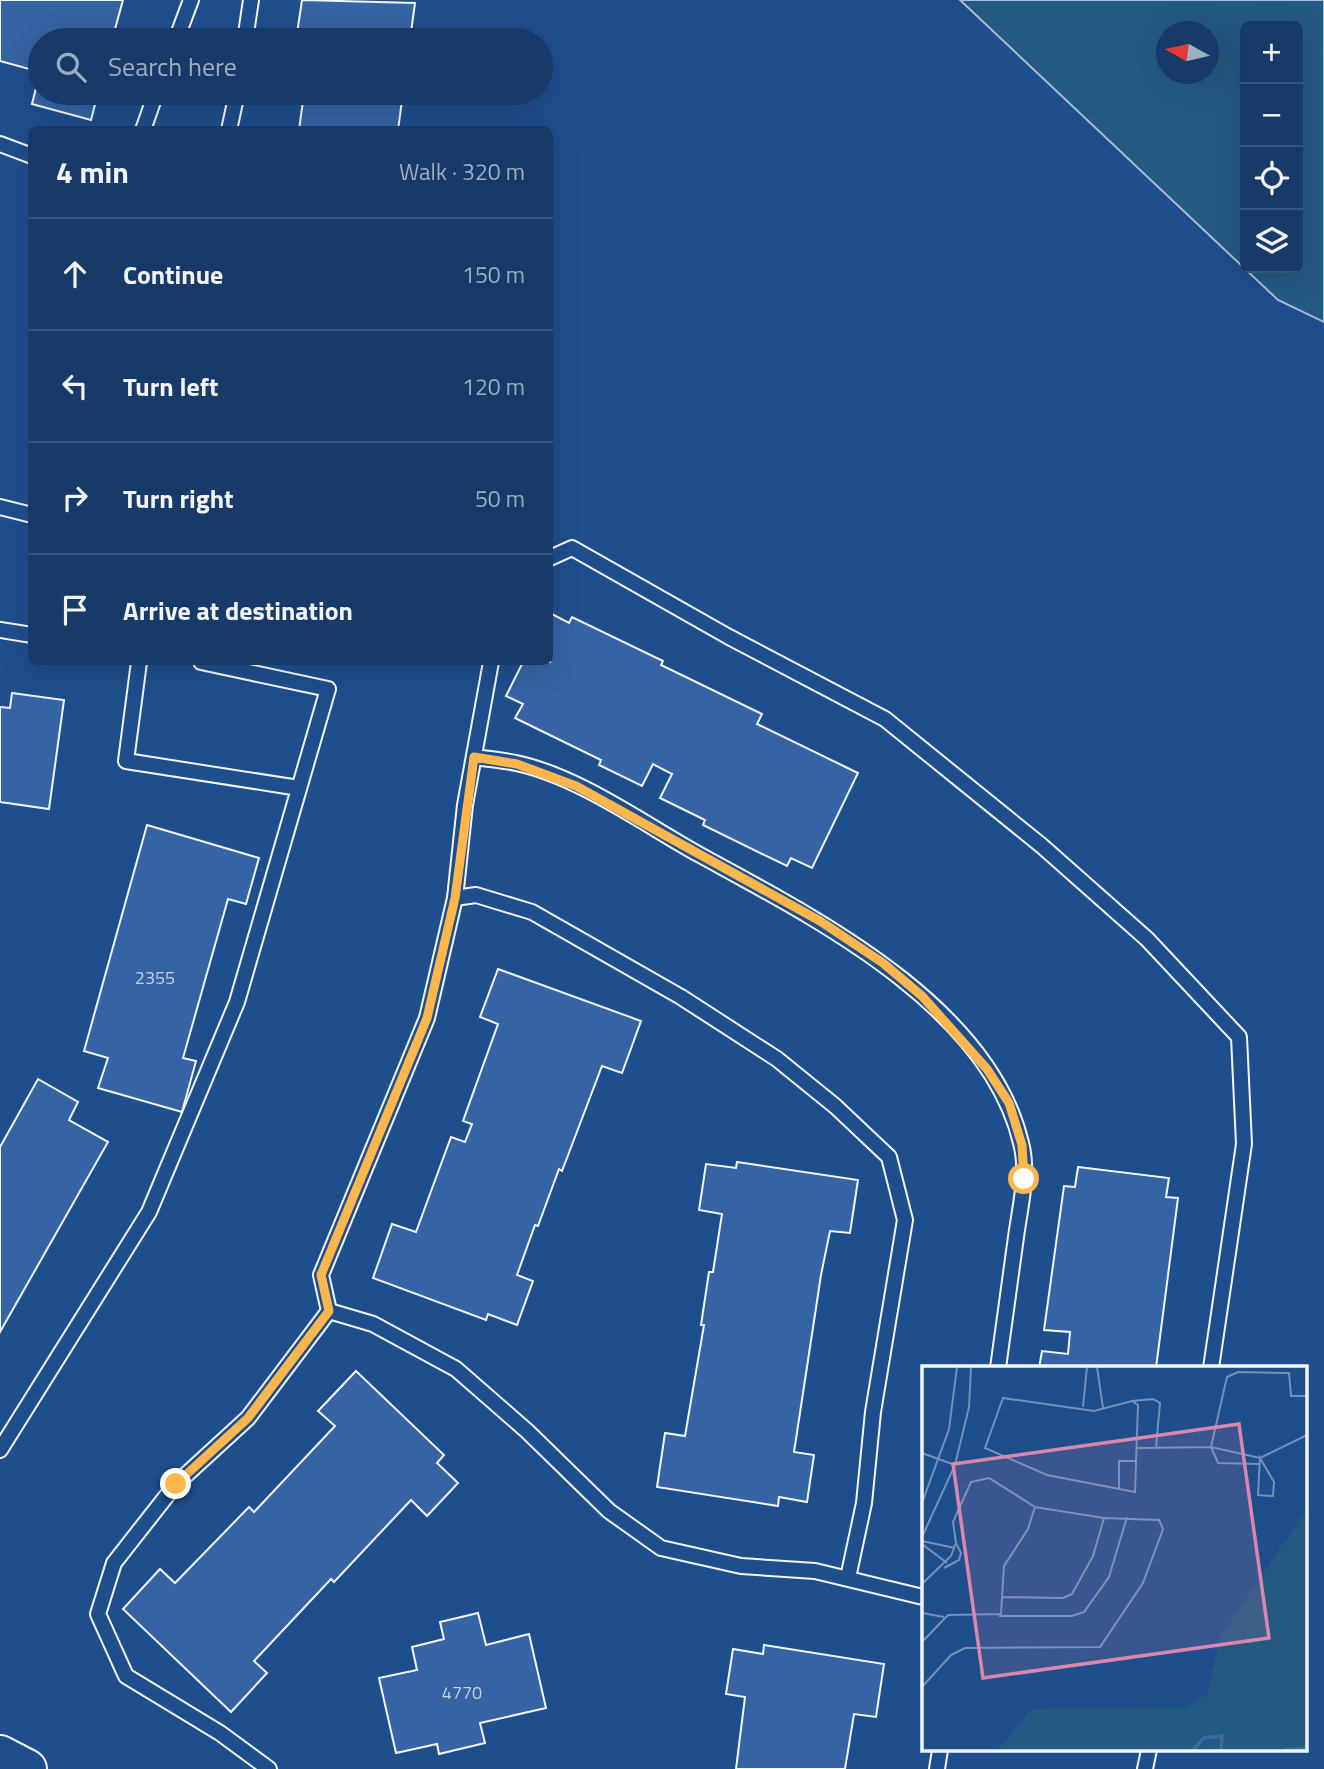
<!DOCTYPE html>
<html lang="en">
<head>
<meta charset="utf-8">
<style>
	:root { --surface:#173a69; --page:#244571; --text:#f1f3f6; --muted:#9eadc0; --line:#36547d }
	body { margin:0; font-family:"Titillium Web",sans-serif; background:var(--page); color:var(--text) }
	.controls { position:absolute; right:21px; top:21px; display:grid; overflow:hidden; border-radius:10px; box-shadow:0 7px 28px #0002 }
	.controls button { width:63px; height:63px; display:grid; place-items:center; padding:0; border:0; border-bottom:2px solid var(--line); background:var(--surface); color:var(--text); font:35px sans-serif }
	.compass { position:absolute; left:1156px; top:21px; width:63px; height:63px; border-radius:50%; background:var(--surface); box-shadow:0 7px 28px #0002; rotate:278deg }
	.stop { position:absolute; width:21px; height:21px; margin:-16px; border:5px solid #ffb74d; border-radius:50%; background:#fff }
	.stop.end { background:#ffb74d; border-color:#fff; box-shadow:0 2px 7px #0008 }
	.list { margin:0; padding:0; list-style:none }
	h2 { display:flex; justify-content:space-between; align-items:center; height:91px; margin:0; padding:0 28px; font-size:30px }
	h2 small { font-size:23px; font-weight:400; color:var(--muted) }
	.list li { display:grid; grid-template-columns:46px 1fr auto; gap:21px; align-items:center; box-sizing:border-box; height:112px; padding:0 28px; border-top:2px solid var(--line) }
	.list b { display:block; font-size:26px; white-space:nowrap }
	.list em { font-size:23px; font-style:normal; color:var(--muted) }
	.icon { flex:none; width:38px; height:38px; fill:none; stroke:currentColor; stroke-width:2; stroke-linecap:round; stroke-linejoin:round }
	.map { position:relative; flex:none; width:1324px; height:1769px; overflow:hidden }
	.search { position:absolute; background:var(--surface); box-shadow:0 7px 28px #0002; left:28px; top:28px; width:525px; height:77px; display:flex; align-items:center; gap:18px; box-sizing:border-box; padding:0 24px; border-radius:38px; color:var(--muted); font-size:26px }
	.panel { position:absolute; background:var(--surface); box-shadow:0 7px 28px #0002; left:28px; top:126px; width:525px; height:539px; border-radius:10px }
	.map>svg:first-child { display:block }
</style>
</head>
<body>
<div class="map">
<svg width="1324" height="1769" viewBox="0 0 1324 1769">
	<rect width="100%" height="100%" fill="#1f4e8c"/>
	<path fill="#245a82" stroke="#a8bbd7" stroke-width="2" fill-rule="evenodd" d="M960,0H1324V322L1278,300ZM1245,26H1298V268H1245ZM1166,32H1208V74H1166Z"/>
	<g fill="#3563a3" stroke="#f2f6ff" stroke-width="2">
		<polygon points="0,0 123,0 112,40 40,40 40,72 0,61"/>
		<polygon points="302,0 415,3 410,40 296,40"/>
		<polygon points="40,72 40,93 98,93 91,120 32,104"/>
		<polygon points="304,93 403,93 398,130 299,130"/>
		<polygon points="550,613 569,623 572,617 663,661 661,665 762,714 757,724 858,773 812,868 791,858 787,866 703,825 705,820 660,798 672,774 653,764 642,786 599,765 601,760 515,718 523,704 506,696 523,662 550,662"/>
		<polygon points="12,693 64,700 49,809 0,802 0,707 10,708"/>
		<polygon points="147,825 259,858 246,904 228,899 183,1058 196,1061 182,1112 98,1088 108,1058 84,1051"/>
		<polygon points="498,969 641,1021 622,1073 602,1066 562,1171 559,1169 538,1226 535,1225 517,1275 533,1281 517,1325 488,1314 486,1320 373,1278 392,1224 416,1232 451,1137 465,1142 472,1124 463,1121 498,1024 480,1017"/>
		<polygon points="38,1079 78,1102 69,1120 108,1142 0,1332 0,1147"/>
		<polygon points="737,1162 858,1180 850,1233 830,1231 821,1275 794,1452 814,1455 807,1502 779,1497 778,1506 657,1487 665,1433 685,1436 704,1325 701,1325 709,1272 713,1272 722,1214 699,1210 706,1164 736,1168"/>
		<polygon points="1078,1167 1169,1178 1166,1197 1178,1198 1156,1368 1039,1368 1042,1351 1068,1354 1070,1332 1044,1330 1064,1186 1075,1187"/>
		<polygon points="356,1371 444,1455 437,1463 458,1483 427,1516 411,1500 334,1582 331,1579 254,1661 267,1673 231,1712 123,1609 160,1569 175,1583 249,1507 254,1512 335,1426 318,1411"/>
		<polygon points="478,1613 486,1645 529,1634 546,1708 480,1723 485,1743 439,1754 437,1744 396,1753 379,1678 417,1670 412,1647 444,1639 440,1622"/>
		<polygon points="764,1645 884,1664 876,1717 854,1714 845,1769 736,1769 745,1697 726,1694 733,1649 763,1654"/>
	</g>
	<g fill="none" stroke-linecap="round" stroke-linejoin="round">
		<defs>
			<g id="lane">
				<polyline points="176,40 191,0"/>
				<polyline points="245,40 251,0"/>
				<polyline points="143,130 156,93"/>
				<polyline points="229,130 237,93"/>
				<polyline points="0,144 32,156"/>
				<polyline points="0,507 32,515"/>
				<polyline points="550,558 572,548 729,637 885,719 1042,846 1147,939 1239,1037 1244,1144 1211,1368"/>
				<polyline points="0,630 32,635"/>
				<polyline points="139,662 126,761 299,788"/>
				<path d="M474,757C488,759 502,760 516,763C578,776 644,824 700,855C813,917 989,1005 1021,1143C1029,1173 1020,1207 1016,1237C1010,1281 1004,1325 998,1368"/>
				<polyline points="455,898 465,805 491,662"/>
				<polyline points="0,1450 149,1212 237,1002 328,689 201,662"/>
				<polyline points="848,1578 864,1503 873,1412 905,1220 889,1157 835,1106 777,1059 681,997 532,912 476,895 455,898 427,1018 321,1275 329,1311 373,1324 456,1369 527,1431 609,1511 661,1548 741,1566 815,1571 923,1597"/>
				<polyline points="269,1769 220,1733 126,1676 98,1614 114,1563 176,1484 248,1418 329,1311"/>
				<polyline points="937,1769 940,1750"/>
				<polyline points="1145,1769 1149,1750"/>
			</g>
			<polyline id="secondary" points="0,1755 27,1769"/>
		</defs>
		<use href="#lane" stroke="#f2f6ff" stroke-width="18"/>
		<use href="#secondary" stroke="#f2f6ff" stroke-width="42"/>
		<use href="#lane" stroke="#1f4e8c" stroke-width="14"/>
		<use href="#secondary" stroke="#1f4e8c" stroke-width="38"/>
	</g>
	<g fill="none" stroke-linecap="round" stroke-linejoin="round">
		<polyline stroke="#ffb74d" stroke-width="9" points="176,1484 248,1418 329,1311 321,1275 427,1018 455,898 474,757 517,764 576,786 820,921 883,963 922,996 987,1069 1009,1103 1022,1145 1024,1179"/>
	</g>
	<g text-anchor="middle" stroke-width="5" stroke-linejoin="round" paint-order="stroke">
		<g font-size="18" fill="#c3d1e8">
			<text x="155" y="984">2355</text>
			<text x="462" y="1699">4770</text>
		</g>
	</g>
	<g transform="translate(922 1366)">
		<rect width="385" height="385" fill="#1f4e8c"/>
		<path d="M385,142V384H75L110,343L261,342L285,329L298,271Z" fill="#245a82"/>
		<path fill="none" stroke="#3b69a3" stroke-width="3.5" d="M271,384L282,372L300,370L299,384M362,384L385,382"/>
		<path fill="none" stroke="#7391ba" stroke-width="2" d="M175,1L181,42M81,32L172,45L210,35L216,39L213,126L125,109L63,82ZM210,35L231,33L238,37L234,82M161,41L165,1M215,82L289,81L338,92L385,69M0,87L33,99M338,92L352,116L351,130L336,129ZM338,98L296,97L289,81L305,11L316,6L367,7L369,30H385M197,124V95H215M0,137L27,63L35,1M0,171L33,99L47,41L49,1M0,175L33,182M0,178L25,197M22,202L37,194L39,187L34,177M0,218L29,190L34,177L31,156L49,116L67,112L113,141M0,247L22,251M77,250H150L162,246L187,211L205,151M0,276L26,249L79,248L82,200L106,163L113,141L182,152L171,190L150,228L141,232L81,231M0,321L29,289L43,282L178,281L221,217L241,163L237,154L182,152"/>
		<path fill="#da87ad" fill-opacity="0.15" stroke="#da87ad" stroke-width="3.5" d="M317,58L347,272L61,312L31,98Z"/>
		<rect width="385" height="385" fill="none" stroke="#f2f6ff" stroke-width="3.5"/>
	</g>
</svg>
<div class="controls">
<button>+</button>
<button>−</button>
<button><svg class="icon" aria-label="locate" viewBox="0 0 24 24"><circle cx="12" cy="12" r="6"/><path d="M12 2v4M12 18v4M2 12h4M18 12h4"/></svg></button>
<button><svg class="icon" aria-label="layers" viewBox="0 0 24 24"><path d="M12 4l9 5-9 5-9-5zM3 14l9 5 9-5"/></svg></button>
</div>
<svg class="compass" viewBox="-18 -18 36 36"><path d="M0-13l5 13h-10z" fill="#e53935"/><path d="M0 13l5-13h-10z" fill="#9eadc0"/></svg>
<div class="stop" style="left:1024px;top:1179px"></div>
<div class="stop end" style="left:176px;top:1484px"></div>
<div class="search"><svg class="icon" aria-label="search" viewBox="0 0 24 24"><circle cx="10" cy="10" r="6"/><path d="M15 15l6 6"/></svg>Search here</div>
<section class="panel">
<h2>4 min<small>Walk · 320 m</small></h2>
<ul class="list">
<li><svg class="icon" aria-label="ahead" viewBox="0 0 24 24"><path d="M12 20V5M6 11l6-6 6 6"/></svg><div><b>Continue</b></div><em>150 m</em></li>
<li><svg class="icon" aria-label="left" viewBox="0 0 24 24"><path d="M17 20v-9H6M10 6l-5 5 5 5"/></svg><div><b>Turn left</b></div><em>120 m</em></li>
<li><svg class="icon" aria-label="right" viewBox="0 0 24 24"><path d="M7 20v-9h11M14 6l5 5-5 5"/></svg><div><b>Turn right</b></div><em>50 m</em></li>
<li><svg class="icon" aria-label="arrive" viewBox="0 0 24 24"><path d="M6 21V4h12l-3 4 3 4H6"/></svg><div><b>Arrive at destination</b></div></li>
</ul>
</section>
</div>
</body>
</html>
